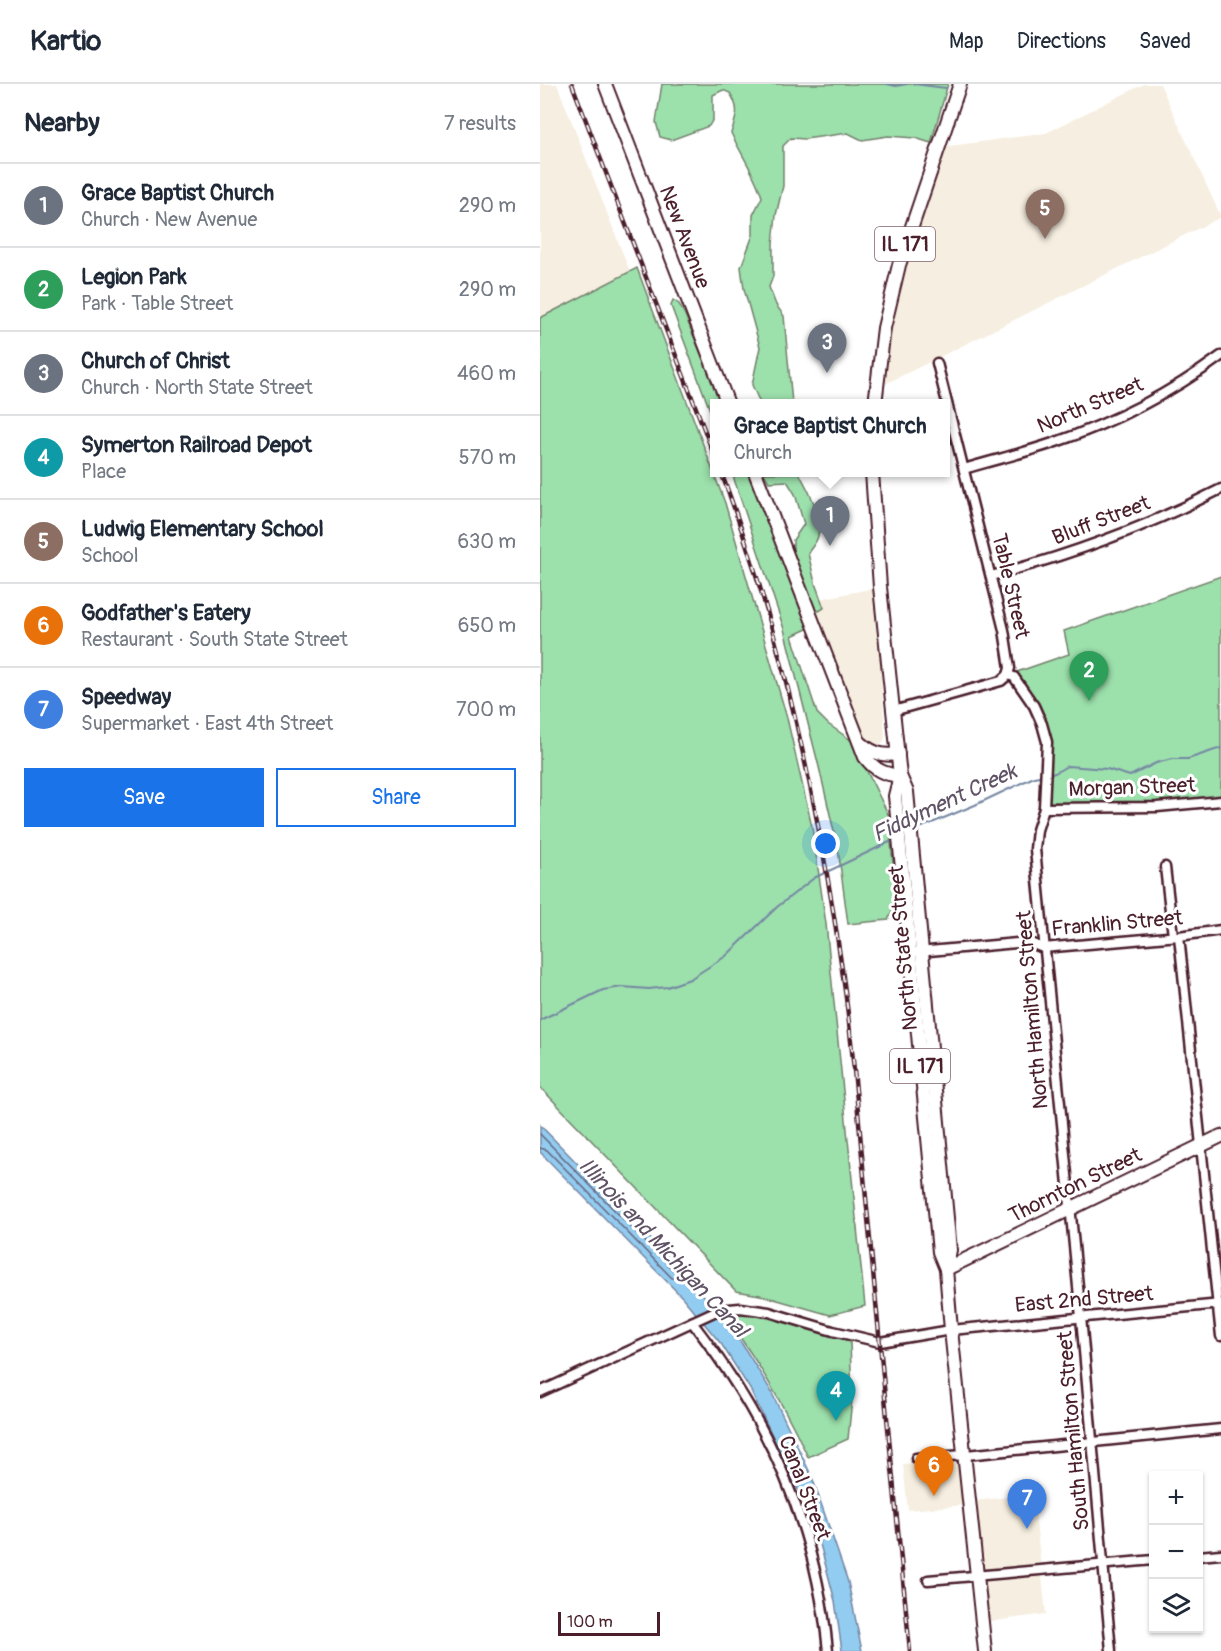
<!DOCTYPE html>
<html lang="en">
<head>
<meta charset="utf-8">
<style>
	:root { --surface:#fff; --page:#f2f2f3; --text:#1f2937; --muted:#747a83; --line:#e0e1e3; --accent:#1a73e8 }
	body { margin:0; font-family:Pangolin,sans-serif; background:var(--page); color:var(--text) }
	.controls { position:absolute; right:18px; bottom:18px; display:grid; overflow:hidden; border-radius:0px; box-shadow:0 2px 4px #0004 }
	.controls button { width:54px; height:54px; display:grid; place-items:center; padding:0; border:0; border-bottom:2px solid var(--line); background:var(--surface); color:var(--text); font:30px sans-serif }
	.scale { position:absolute; left:18px; bottom:15px; width:102px; box-sizing:border-box; padding-left:6px; border:3px solid #4a1f2b; border-top:0; font-size:16px; line-height:21px; white-space:nowrap; color:#4a1f2b; -webkit-text-stroke:4px #fff; paint-order:stroke }
	.you { position:absolute; left:286px; top:760px; width:21px; height:21px; margin:-15px; border:4px solid #fff; border-radius:50%; background:#1a73e8; box-shadow:0 0 0 9px #1a73e833 }
	.badge { display:grid; place-items:center; width:39px; height:39px; border-radius:50%; background:var(--accent); color:#fff; font-size:20px; font-weight:700 }
	.pin { position:absolute; translate:-50% -50px; filter:drop-shadow(0 2px 3px #0008) }
	.pin::after { content:''; position:absolute; top:32px; width:21px; height:18px; background:inherit; clip-path:polygon(0 0,100% 0,50% 100%) }
	.popup { position:absolute; left:170px; top:315px; width:240px; height:78px; box-sizing:border-box; display:grid; place-content:center; border-radius:0px; background:var(--surface); filter:drop-shadow(0 2px 4px #0005); font-size:20px; white-space:nowrap; color:var(--muted) }
	.popup b { font-size:22px; color:var(--text) }
	.popup::after { content:''; position:absolute; left:50%; top:100%; margin-left:-12px; border:12px solid transparent; border-top-color:var(--surface) }
	.list { margin:0; padding:0; list-style:none }
	h2 { display:flex; justify-content:space-between; align-items:center; height:78px; margin:0; padding:0 24px; font-size:26px }
	h2 small { font-size:20px; font-weight:400; color:var(--muted) }
	.list li { display:grid; grid-template-columns:39px 1fr auto; gap:18px; align-items:center; box-sizing:border-box; height:84px; padding:0 24px; border-top:2px solid var(--line) }
	.list b { display:block; font-size:22px; white-space:nowrap }
	.list p { margin:0; font-size:20px; white-space:nowrap; color:var(--muted) }
	.list em { font-size:20px; font-style:normal; color:var(--muted) }
	.actions { display:flex; gap:12px; padding:18px 24px }
	.actions a { flex:1; padding:14px 0; border:2px solid var(--accent); border-radius:0px; text-align:center; font-size:21px; color:var(--accent) }
	.actions .main { background:var(--accent); color:#fff }
	.icon { flex:none; width:33px; height:33px; fill:none; stroke:currentColor; stroke-width:2; stroke-linecap:round; stroke-linejoin:round }
	.map { position:relative; flex:none; width:681px; height:1567px; overflow:hidden }
	header { display:flex; align-items:center; gap:36px; box-sizing:border-box; height:84px; padding:0 30px; background:var(--surface); border-bottom:2px solid var(--line) }
	header strong { font-size:28px }
	nav { display:flex; gap:33px; margin-inline-start:auto; font-size:21px }
	main { display:flex }
	aside { flex:1; background:var(--surface) }
	.map>svg:first-child { display:block }
</style>
</head>
<body>
<header>
<strong>Kartio</strong>
<nav><a>Map</a><a>Directions</a><a>Saved</a></nav>
</header>
<main>
<aside>
<h2>Nearby<small>7 results</small></h2>
<ul class="list">
<li><span class="badge" style="background:#6b7280">1</span><div><b>Grace Baptist Church</b><p>Church · New Avenue</p></div><em>290 m</em></li>
<li><span class="badge" style="background:#2e9e5b">2</span><div><b>Legion Park</b><p>Park · Table Street</p></div><em>290 m</em></li>
<li><span class="badge" style="background:#6b7280">3</span><div><b>Church of Christ</b><p>Church · North State Street</p></div><em>460 m</em></li>
<li><span class="badge" style="background:#0f9aa8">4</span><div><b>Symerton Railroad Depot</b><p>Place</p></div><em>570 m</em></li>
<li><span class="badge" style="background:#8d6e63">5</span><div><b>Ludwig Elementary School</b><p>School</p></div><em>630 m</em></li>
<li><span class="badge" style="background:#e8710a">6</span><div><b>Godfather's Eatery</b><p>Restaurant · South State Street</p></div><em>650 m</em></li>
<li><span class="badge" style="background:#3f7fe0">7</span><div><b>Speedway</b><p>Supermarket · East 4th Street</p></div><em>700 m</em></li>
</ul>
<div class="actions"><a class="main">Save</a><a>Share</a></div>
</aside>
<div class="map">
<svg width="681" height="1567" viewBox="0 0 681 1567">
	<rect width="100%" height="100%" fill="#fff"/>
	<filter id="ink" filterUnits="userSpaceOnUse"><feTurbulence type="fractalNoise" baseFrequency=".0167" numOctaves="2"/><feDisplacementMap in="SourceGraphic" scale="12" xChannelSelector="R" yChannelSelector="G"/><feConvolveMatrix kernelMatrix="1 2 1 2 8 2 1 2 1" color-interpolation-filters="sRGB"/></filter>
	<g filter="url(#ink)">
		<g fill="#f6eee0">
			<polygon points="0,0 17,0 90,188 0,234"/>
			<polygon points="604,0 620,0 681,133 341,302 348,249 366,176 403,63 506,49"/>
			<polygon points="335,504 345,653 344,657 337,662 330,662 324,656 270,517"/>
			<polygon points="420,1374 425,1421 368,1426 363,1380"/>
			<polygon points="493,1410 506,1530 447,1538 434,1417"/>
		</g>
		<g fill="#9ce0ac" stroke="#73806c" stroke-width="1.5">
			<path d="M122,0H408L391,59L375,54L348,52L322,56L308,49L265,55L251,54L243,62V102L236,131L233,160V192L229,203L236,221L244,232L252,319H220L212,301L220,263L204,205L201,183L213,151V131L222,113C215,90 201,70 191,49C197,31 200,25 190,9L183,6L173,11V35L169,42L131,56L120,53L116,38Z"/>
			<polygon points="97,184 185,419 247,634 272,743 286,840 325,1222 290,1231 220,1211 196,1207 0,1003 0,234"/>
			<polygon points="133,216 139,220 145,231 181,319 174,320 174,337 131,222"/>
			<polygon points="192,389 209,389 269,544 252,552 277,629 288,640 312,657 348,730 357,818 348,836 308,840 298,765 279,683 244,545"/>
			<path d="M224,389H259C269,407 282,430 278,452C277,458 271,464 268,469L275,499L284,524L279,527L275,524L253,469V456L264,440L255,410L247,397L229,398Z"/>
			<polygon points="681,492 681,715 618,721 508,721 507,644 474,589 529,570 524,547"/>
			<path d="M188,1230C230,1226 270,1247 310,1257L312,1315L308,1355L268,1373C246,1325 221,1282 190,1239Z"/>
		</g>
		<polygon fill="#92ccf1" stroke="#7587a2" stroke-width="1.5" points="0,1041 136,1181 176,1225 202,1260 230,1305 272,1393 308,1498 322,1567 302,1567 295,1517 280,1460 266,1422 210,1305 182,1261 143,1214 0,1068"/>
		<g fill="none" stroke-linecap="round" stroke-linejoin="round">
			<polyline stroke="#67647a" stroke-width="1.5" points="0,1050 132,1185 137,1190 136,1194 132,1194 7,1066 0,1064"/>
			<g stroke="#7587a2" stroke-width="2">
				<polyline points="347,0 356,2 367,0"/>
				<polyline points="374,0 406,4"/>
				<polyline points="375,746 435,721 494,693 515,689 527,682 567,685 590,692 616,679 632,675 648,675 681,664"/>
				<polyline points="0,936 63,906 82,903 109,905 127,903 150,895 186,872 237,823 274,794 356,755"/>
			</g>
			<defs>
				<g id="street">
					<polyline points="397,279 464,546 470,584 468,591"/>
					<path d="M424,385C454,376 484,369 513,359C572,339 631,309 681,272"/>
					<path d="M451,492C530,471 609,442 681,405"/>
					<polyline points="468,591 474,593 494,622 502,640 507,658 504,724 497,746 495,765 541,1233 571,1567"/>
					<polyline points="353,627 461,597 468,591"/>
					<polyline points="504,724 617,723 681,717"/>
					<polyline points="625,783 633,852"/>
					<polyline points="639,852 681,1252"/>
					<polyline points="378,868 488,858 503,864 639,852 681,846"/>
					<path d="M152,1238C229,1337 276,1441 288,1567"/>
					<polyline points="0,1308 178,1226 200,1224 229,1228 293,1247 340,1258 411,1246 681,1220"/>
					<polyline points="376,1374 426,1371 681,1345"/>
					<polyline points="658,1472 681,1470"/>
					<polyline points="388,1496 614,1476"/>
				</g>
				<g id="secondary">
					<polyline points="65,0 188,320"/>
					<path d="M215,388L325,673C335,686 343,690 360,692"/>
					<path d="M322,660C334,670 343,672 358,670"/>
					<polyline points="406,1185 681,1052"/>
				</g>
				<g id="primary">
					<polyline points="335,320 344,244 359,181 420,0"/>
					<polyline points="332,388 340,503 360,692 367,708 410,1166 406,1185 411,1246 445,1567"/>
					<polyline points="360,692 355,712 399,1168 406,1185"/>
				</g>
			</defs>
			<use href="#street" stroke="#4a1f2b" stroke-width="13"/>
			<use href="#secondary" stroke="#4a1f2b" stroke-width="16"/>
			<use href="#primary" stroke="#4a1f2b" stroke-width="16"/>
			<use href="#street" stroke="#fff" stroke-width="8"/>
			<use href="#secondary" stroke="#fff" stroke-width="12"/>
			<use href="#primary" stroke="#fff" stroke-width="12"/>
			<defs>
				<g id="rail">
					<polyline points="32,0 174,371"/>
					<path d="M181,388C245,558 282,736 306,914C315,984 320,1054 327,1124C341,1272 355,1419 370,1567"/>
				</g>
			</defs>
			<use href="#rail" stroke="#4a1f2b" stroke-width="4.5"/>
			<use href="#rail" stroke="#fff" stroke-width="2" stroke-dasharray="7" stroke-linecap="butt"/>
		</g>
	</g>
	<g text-anchor="middle" stroke-width="6" stroke-linejoin="round" paint-order="stroke">
		<g fill="#fff" stroke="#80626b" stroke-width="1.5">
			<rect x="335" y="143" width="60" height="34" rx="4.5"/>
			<rect x="350" y="965" width="60" height="34" rx="4.5"/>
		</g>
		<g font-size="20" font-weight="bold" fill="#4a1f2b">
			<text x="365" y="167">IL 171</text>
			<text x="380" y="989">IL 171</text>
		</g>
		<g font-size="21" fill="#4a1f2b" stroke="#fff">
			<text transform="translate(145 153) rotate(69)" y="7">New Avenue</text>
			<text transform="translate(550 321) rotate(-23)" y="7">North Street</text>
			<text transform="translate(561 436) rotate(-21)" y="7">Bluff Street</text>
			<text transform="translate(471 502) rotate(77)" y="7">Table Street</text>
			<text transform="translate(592 703) rotate(-2)" y="7">Morgan Street</text>
			<text transform="translate(577 839) rotate(-5)" y="7">Franklin Street</text>
			<text transform="translate(363 864) rotate(-95)" y="7">North State Street</text>
			<text transform="translate(492 926) rotate(-95)" y="7">North Hamilton Street</text>
			<text transform="translate(535 1101) rotate(-26)" y="7">Thornton Street</text>
			<text transform="translate(544 1215) rotate(-5)" y="7">East 2nd Street</text>
			<text transform="translate(533 1347) rotate(-95)" y="7">South Hamilton Street</text>
			<text transform="translate(265 1404) rotate(69)" y="7">Canal Street</text>
		</g>
		<g font-size="22" font-style="italic" fill="#605366" stroke="#fff">
			<text transform="translate(404 718) rotate(-25)" y="8">Fiddyment Creek</text>
			<text transform="translate(124 1163) rotate(47)" y="8">Illinois and Michigan Canal</text>
		</g>
	</g>
</svg>
<div class="controls">
<button>+</button>
<button>−</button>
<button><svg class="icon" aria-label="layers" viewBox="0 0 24 24"><path d="M12 4l9 5-9 5-9-5zM3 14l9 5 9-5"/></svg></button>
</div>
<div class="scale">100 m</div>
<div class="you"></div>
<div class="pin badge" style="left:290px;top:462px;background:#6b7280">1</div>
<div class="popup"><b>Grace Baptist Church</b>Church</div>
<div class="pin badge" style="left:549px;top:617px;background:#2e9e5b">2</div>
<div class="pin badge" style="left:287px;top:289px;background:#6b7280">3</div>
<div class="pin badge" style="left:296px;top:1337px;background:#0f9aa8">4</div>
<div class="pin badge" style="left:505px;top:155px;background:#8d6e63">5</div>
<div class="pin badge" style="left:394px;top:1412px;background:#e8710a">6</div>
<div class="pin badge" style="left:487px;top:1445px;background:#3f7fe0">7</div>
</div>
</main>
</body>
</html>
